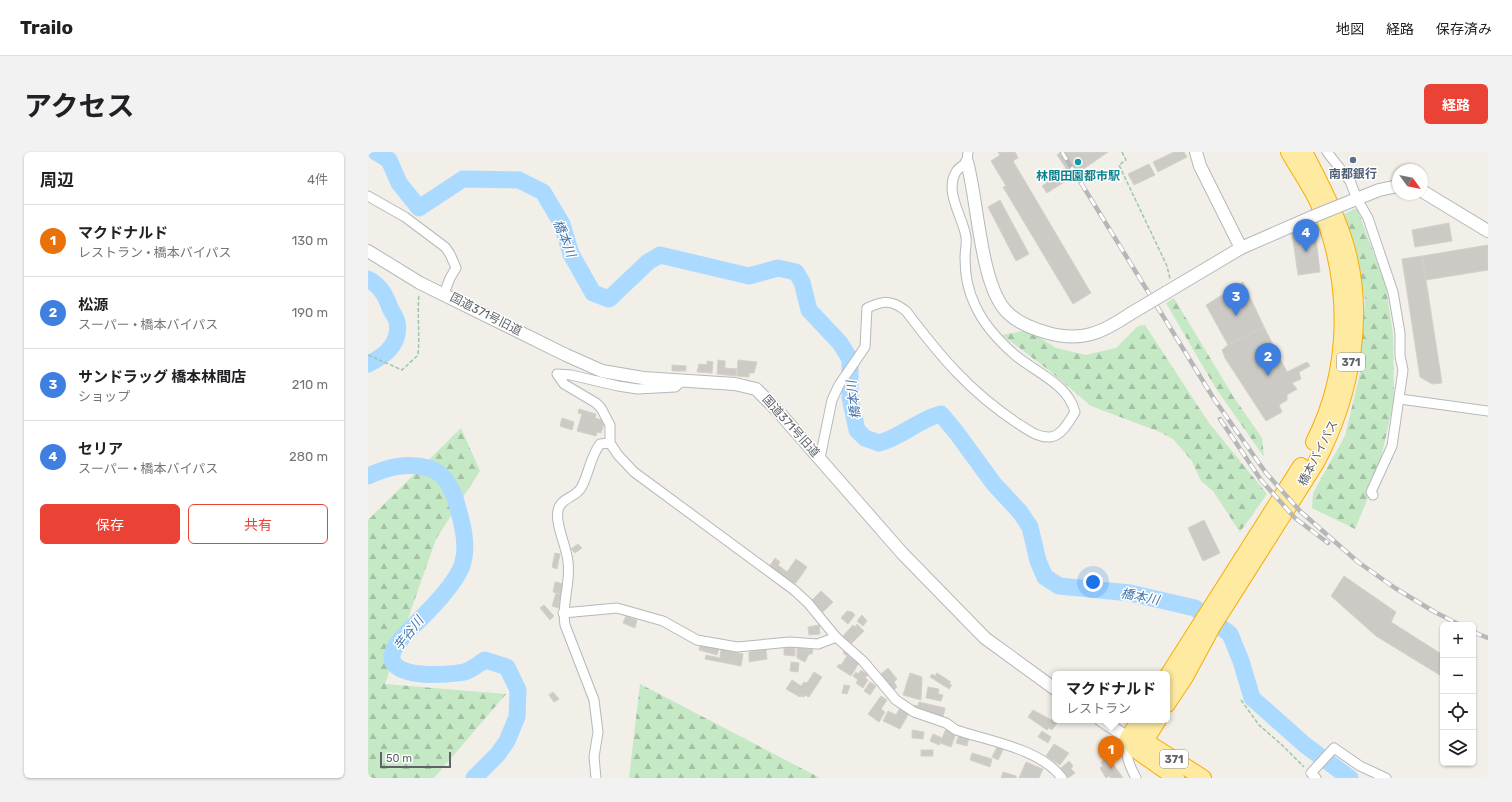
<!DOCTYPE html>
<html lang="ja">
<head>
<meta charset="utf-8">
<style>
	:root { --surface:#fff; --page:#f2f2f2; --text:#202124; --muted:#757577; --line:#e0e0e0; --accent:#ea4335 }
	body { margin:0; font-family:Rubik,"Noto Sans JP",sans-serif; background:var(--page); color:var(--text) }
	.controls { position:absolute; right:12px; bottom:12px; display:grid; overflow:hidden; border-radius:6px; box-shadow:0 1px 3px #0004 }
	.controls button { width:36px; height:36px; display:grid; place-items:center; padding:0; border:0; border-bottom:1px solid var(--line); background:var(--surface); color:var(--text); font:20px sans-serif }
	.compass { position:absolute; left:1024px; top:12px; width:36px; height:36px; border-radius:50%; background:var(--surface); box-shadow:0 1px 3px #0004; rotate:123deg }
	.scale { position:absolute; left:12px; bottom:10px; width:71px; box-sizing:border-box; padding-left:4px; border:2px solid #5f6368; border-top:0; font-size:11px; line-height:14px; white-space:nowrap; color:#5f6368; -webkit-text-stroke:3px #fff; paint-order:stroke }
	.you { position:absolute; left:725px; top:430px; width:14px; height:14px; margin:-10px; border:3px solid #fff; border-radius:50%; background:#1a73e8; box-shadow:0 0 0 6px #1a73e833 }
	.badge { display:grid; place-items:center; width:26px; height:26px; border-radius:50%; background:var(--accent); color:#fff; font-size:13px; font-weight:700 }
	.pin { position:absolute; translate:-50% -33px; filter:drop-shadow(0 1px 2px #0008) }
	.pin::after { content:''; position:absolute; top:21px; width:14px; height:12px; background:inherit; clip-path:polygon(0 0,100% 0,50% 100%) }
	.popup { position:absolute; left:684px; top:519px; width:118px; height:52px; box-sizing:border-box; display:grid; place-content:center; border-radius:6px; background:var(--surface); filter:drop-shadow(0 1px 3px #0005); font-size:13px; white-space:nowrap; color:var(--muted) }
	.popup b { font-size:15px; color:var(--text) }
	.popup::after { content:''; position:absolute; left:50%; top:100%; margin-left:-8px; border:8px solid transparent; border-top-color:var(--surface) }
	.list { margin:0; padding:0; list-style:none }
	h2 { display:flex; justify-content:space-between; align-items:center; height:52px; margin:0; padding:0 16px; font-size:17px }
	h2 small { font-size:13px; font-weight:400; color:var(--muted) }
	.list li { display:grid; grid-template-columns:26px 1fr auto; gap:12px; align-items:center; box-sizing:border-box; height:72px; padding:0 16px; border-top:1px solid var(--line) }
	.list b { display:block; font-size:15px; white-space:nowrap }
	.list p { margin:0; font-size:13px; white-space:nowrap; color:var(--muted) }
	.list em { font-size:13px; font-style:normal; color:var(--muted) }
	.actions { display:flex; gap:8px; padding:12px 16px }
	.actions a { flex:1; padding:9px 0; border:1px solid var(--accent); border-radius:6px; text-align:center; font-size:14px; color:var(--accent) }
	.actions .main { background:var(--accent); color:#fff }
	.icon { flex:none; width:22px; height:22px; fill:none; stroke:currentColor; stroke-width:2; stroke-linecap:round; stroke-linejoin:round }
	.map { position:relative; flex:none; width:1120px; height:626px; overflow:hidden; border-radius:6px }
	header { display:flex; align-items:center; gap:24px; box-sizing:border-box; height:56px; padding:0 20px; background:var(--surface); border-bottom:1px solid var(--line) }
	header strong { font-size:19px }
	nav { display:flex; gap:22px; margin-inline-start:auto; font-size:14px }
	.intro { display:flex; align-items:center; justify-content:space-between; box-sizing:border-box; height:96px; padding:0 24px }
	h1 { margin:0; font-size:28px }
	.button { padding:10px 18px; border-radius:6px; background:var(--accent); color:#fff; font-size:14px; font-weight:700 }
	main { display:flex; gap:24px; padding:0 24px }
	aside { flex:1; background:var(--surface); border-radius:6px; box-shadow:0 1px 3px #0004 }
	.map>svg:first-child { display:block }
</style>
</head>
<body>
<header>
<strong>Trailo</strong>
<nav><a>地図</a><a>経路</a><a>保存済み</a></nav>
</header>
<div class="intro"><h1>アクセス</h1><a class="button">経路</a></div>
<main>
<aside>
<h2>周辺<small>4件</small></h2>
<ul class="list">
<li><span class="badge" style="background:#e8710a">1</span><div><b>マクドナルド</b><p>レストラン · 橋本バイパス</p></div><em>130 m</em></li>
<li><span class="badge" style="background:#3f7fe0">2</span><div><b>松源</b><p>スーパー · 橋本バイパス</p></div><em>190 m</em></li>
<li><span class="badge" style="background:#3f7fe0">3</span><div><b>サンドラッグ 橋本林間店</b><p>ショップ</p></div><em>210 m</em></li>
<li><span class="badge" style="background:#3f7fe0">4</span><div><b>セリア</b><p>スーパー · 橋本バイパス</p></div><em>280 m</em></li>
</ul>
<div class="actions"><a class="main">保存</a><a>共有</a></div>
</aside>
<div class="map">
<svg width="1120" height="626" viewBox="0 0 1120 626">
	<defs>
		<pattern id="forest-firs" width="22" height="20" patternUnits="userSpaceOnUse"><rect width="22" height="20" fill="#c5e8c5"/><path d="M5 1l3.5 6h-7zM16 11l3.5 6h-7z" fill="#a3c0a4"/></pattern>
	</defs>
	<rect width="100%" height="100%" fill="#f1efe8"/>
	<g fill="url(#forest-firs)">
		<polygon points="989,56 1018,135 1025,182 1026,248 1009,324 987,377 944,356 945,341 977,284 992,221 997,147 986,98 973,63"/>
		<polygon points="806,146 865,244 894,286 896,305 847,235 798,151"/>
		<polygon points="777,173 841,271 899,342 872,380 845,339 833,329 824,309 805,287 792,280 723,254 682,219 634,183 655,179 669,184 688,196 718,203 748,196 770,174"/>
		<polygon points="93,276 112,319 68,387 17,532 138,542 66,626 0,626 0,368"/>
		<polygon points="272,532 452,626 261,626"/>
	</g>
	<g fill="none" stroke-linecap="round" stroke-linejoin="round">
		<g stroke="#aadaff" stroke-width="17">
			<path d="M8,0L21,8L31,31L51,56L95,27L151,28L175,40L194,72L203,102L225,141L241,147L280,110L292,103L381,124L410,116L428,120L434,130L441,158L472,191L482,207V246L489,278L497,286L511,291C534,285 551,267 573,262L588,280L626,332L652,360L662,375L670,409L677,425L691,434L762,441L827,456L862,482L873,509L884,546L937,593L982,626"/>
			<path d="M0,127C12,133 18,143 22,156C24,160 28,165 29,170C33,191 17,204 0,212"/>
			<path d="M0,324C20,315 39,310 61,316C77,321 85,338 89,353C94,370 100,392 95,410C91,429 58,462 43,476C36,483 26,493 24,503C21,528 81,523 96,520C102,519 110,512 117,508L139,515L150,538L149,565L139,589L130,602L106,626"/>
		</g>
	</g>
	<g fill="#cccac5" stroke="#d6d1c6">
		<polygon points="630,0 647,0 650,6 645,9 723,141 705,152 635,35 638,34 623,9 632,3"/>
		<polygon points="693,0 740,0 704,25 689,3"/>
		<polygon points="806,0 816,0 819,5 790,20 785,10"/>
		<polygon points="781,12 787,23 766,33 760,22"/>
		<polygon points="699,17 704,25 679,41 674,34"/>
		<polygon points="632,48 661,102 648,109 620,55"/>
		<polygon points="1081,71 1084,89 1047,95 1044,78"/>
		<polygon points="947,78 952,120 930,123 924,81"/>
		<polygon points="1120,93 1120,118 1058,128 1054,104"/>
		<polygon points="1054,104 1058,128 1074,231 1064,232 1052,225 1034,107"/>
		<polygon points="875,130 896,175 860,193 838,153"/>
		<polygon points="896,175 919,220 939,210 942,214 931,220 933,227 924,231 929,237 919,243 919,248 911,253 914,260 898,269 857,206 854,198 860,193"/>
		<polygon points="350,208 357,209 357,216 369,217 368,224 349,222"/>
		<polygon points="370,208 389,210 386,221 381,221 381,225 369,224"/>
		<polygon points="339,209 345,210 344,221 329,220 331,212 339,213"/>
		<polygon points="304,213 318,214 318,219 304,219"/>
		<polygon points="211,257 228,262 227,266 237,269 233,281 229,280 228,284 209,279 214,262 210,261"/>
		<polygon points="194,266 206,270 204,278 192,274"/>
		<polygon points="836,368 852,401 835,409 820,376"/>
		<polygon points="210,392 214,396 207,401 203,397"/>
		<polygon points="187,401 192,402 189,417 184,415"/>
		<polygon points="407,406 412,410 410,413 419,420 428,407 439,415 428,431 425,431 401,415"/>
		<polygon points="976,424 1028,460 1023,470 1075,503 1075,525 1008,484 963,444"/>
		<polygon points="187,430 196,432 194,442 185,440"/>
		<polygon points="453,439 465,450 455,460 444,448"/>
		<polygon points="188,441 193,443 190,456 184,454"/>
		<polygon points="176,453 186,464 182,468 172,456"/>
		<polygon points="479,459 484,460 487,463 480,472 473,466"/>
		<polygon points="494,463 499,469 495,474 489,469"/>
		<polygon points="258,464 269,468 267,476 255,471"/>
		<polygon points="489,472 496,479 483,492 475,484 485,473 487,475"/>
		<polygon points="451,473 452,482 441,483 440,475"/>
		<polygon points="333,491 351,497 349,503 331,498"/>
		<polygon points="416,495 427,496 427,504 416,503"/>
		<polygon points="429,495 445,498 444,502 441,502 437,510 429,506"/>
		<polygon points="353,497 375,502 373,514 337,507 338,503 352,506"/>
		<polygon points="398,497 399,507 381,510 381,500"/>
		<polygon points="477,497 482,500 480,504 491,511 483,524 469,515 471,512 473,513 479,504 475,501"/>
		<polygon points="423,510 431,511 430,520 422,519"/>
		<polygon points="520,516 529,527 526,530 529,535 526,538 513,522"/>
		<polygon points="493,518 500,523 497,526 500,528 495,536 488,531 490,528 485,524 488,520 490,522"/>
		<polygon points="446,520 454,525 441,545 437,543 436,545 433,544 432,545 418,537 424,528 433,534 436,530 439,531"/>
		<polygon points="542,521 554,525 553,548 535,543"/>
		<polygon points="569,521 583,530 581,532 584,533 581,537 562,525 564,522 567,524"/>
		<polygon points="502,530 508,534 502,543 496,539"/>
		<polygon points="476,533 482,534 479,542 474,541"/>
		<polygon points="560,535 571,537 570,542 575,543 573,549 558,546"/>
		<polygon points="185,540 191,547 186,550 181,543"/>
		<polygon points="513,544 519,548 513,557 517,560 511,570 500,562"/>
		<polygon points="551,550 577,556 575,565 546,555 546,553 550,554"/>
		<polygon points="532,556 541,561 532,577 515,569 520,559 528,563"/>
		<polygon points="665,558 689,571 684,578 681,576 679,578 660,565"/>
		<polygon points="578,577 588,581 583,595 572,591"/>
		<polygon points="544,578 556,580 555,587 544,586"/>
		<polygon points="674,579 683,585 680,591 670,585"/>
		<polygon points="565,582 574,586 571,593 562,589"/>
		<polygon points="591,583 601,586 599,594 588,591"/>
		<polygon points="686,592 701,601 692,613 678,604"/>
		<polygon points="629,595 635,598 630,608 624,605"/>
		<rect x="553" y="598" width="12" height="6"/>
		<polygon points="604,601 624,607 622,615 602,608"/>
		<polygon points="737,606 738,607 741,606 755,626 743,626 741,624 738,626 732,616 735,614 733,611"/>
		<polygon points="701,609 705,614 703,617 707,621 700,626 693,616"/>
		<polygon points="658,610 675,617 671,626 651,626"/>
		<polygon points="635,620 648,624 648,626 633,626"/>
	</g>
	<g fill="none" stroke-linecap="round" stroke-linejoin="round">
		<defs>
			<g id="minor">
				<polyline points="959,0 982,29 989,47 1000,66 1025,140 1032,181 1032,204 1035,218 1024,294 1003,340 1005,343"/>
				<polyline points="0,44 37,65 77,95 82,102 88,116 82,126 76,142"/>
				<path d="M314,229L307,235L270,237L250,234L203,223L189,222L196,232L228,251L233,256L242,273V291L250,303L266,320L426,438L440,451L468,485L495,509L528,548L546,560L578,571L588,578C621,589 673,597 694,626"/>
				<polyline points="1032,247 1120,259"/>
				<path d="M452,306L464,248L471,233L497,195L499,156C515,149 523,147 538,159C572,204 601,239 649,271C659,277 669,286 682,285C694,284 701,269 707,260C700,232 667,220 647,203C632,190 615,171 607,153C600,139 597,122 597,106C597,99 599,91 598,85C595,65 576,40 588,20C590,16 596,13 599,10L600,0"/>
				<polyline points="195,461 249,456 295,469 329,488 369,495 422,490 450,492 468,485"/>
				<path d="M760,586C756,601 761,613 768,626"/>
				<path d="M228,626L226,605L230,580L226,548L197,473C193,452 203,432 200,410C199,395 187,373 190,359C192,346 207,346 213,336C221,322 222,305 232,292L242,291"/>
				<polyline points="948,626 943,621 966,596 992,614 1018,626"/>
			</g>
			<g id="tertiary">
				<polyline points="828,0 832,14 873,96"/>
				<path d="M599,10C610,48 612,135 640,161C651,172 665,177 680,181C714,190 734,181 762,162"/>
				<polyline points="1054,39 1120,79"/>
				<polyline points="976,52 1011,38 1030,34"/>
				<polyline points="0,99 52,131 198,203 234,219 275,226 367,232 388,237 409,258 534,401 617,486 687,537"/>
				<polyline points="799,140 873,96 944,65"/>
				<polyline points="733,568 760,586 768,587"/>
			</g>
			<g id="trunk">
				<path d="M921,0C930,16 942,33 950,50C983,126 984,215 946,290"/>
				<polyline points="799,525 933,314"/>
				<path d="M799,552L817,525L844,475L948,311C984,243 1000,160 975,85C965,55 951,28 936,0"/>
				<polyline points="772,568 760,586 768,598 808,626"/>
				<polyline points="777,589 835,626"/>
				<polyline points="770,596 777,589 790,568"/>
			</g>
		</defs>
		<use href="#minor" stroke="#b5b8bc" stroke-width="11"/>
		<use href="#tertiary" stroke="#b5b8bc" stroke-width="14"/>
		<use href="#trunk" stroke="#f9ab00" stroke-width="18"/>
		<g stroke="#9cc7a9" stroke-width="1.5" stroke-dasharray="4 2" stroke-linecap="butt">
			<polyline points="754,0 758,8 751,13 799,114 802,127"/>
			<path d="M0,203L34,218L50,203C52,183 49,162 51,142"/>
			<polyline points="873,548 891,573 914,593 936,615"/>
		</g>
		<use href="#minor" stroke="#fff" stroke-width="9"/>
		<use href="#tertiary" stroke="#fff" stroke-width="12"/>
		<use href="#trunk" stroke="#feeaa1" stroke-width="16"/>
		<defs>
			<g id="rail">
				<polyline points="694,0 846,247 898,321 932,359 990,410 1027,436 1065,459 1092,473"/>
				<polyline points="852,267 893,328 927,366 960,391"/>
				<polyline points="1105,480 1120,486"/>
			</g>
		</defs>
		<use href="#rail" stroke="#b6b7b8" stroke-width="4.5"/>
		<use href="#rail" stroke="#fff" stroke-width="3" stroke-dasharray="9" stroke-linecap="butt"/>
		<defs>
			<g id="tertiary-bridge">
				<polyline points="944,65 976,52"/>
				<polyline points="762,162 799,140"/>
			</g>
		</defs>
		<use href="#tertiary-bridge" stroke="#b5b8bc" stroke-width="14" stroke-linecap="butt"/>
		<use href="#tertiary-bridge" stroke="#fff" stroke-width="12"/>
	</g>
	<circle fill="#5c6f8a" stroke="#fff" stroke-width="1.5" cx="985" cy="8" r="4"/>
	<circle fill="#0f9aa8" stroke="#fff" stroke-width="1.5" cx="710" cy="10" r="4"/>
	<g text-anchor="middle" stroke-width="3" stroke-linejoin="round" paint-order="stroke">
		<g fill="#fff" stroke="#8f9295" stroke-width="1">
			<rect x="969" y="201" width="28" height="18" rx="3"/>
			<rect x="792" y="598" width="28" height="18" rx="3"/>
		</g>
		<g font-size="11" font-weight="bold" fill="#5f6368">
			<text x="983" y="214">371</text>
			<text x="806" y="611">371</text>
		</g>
		<g font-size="12" font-weight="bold" fill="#4e5e75" stroke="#fff">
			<text x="985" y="26">南都銀行</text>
		</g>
		<g font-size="12" font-weight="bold" fill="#0d838f" stroke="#fff">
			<text x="710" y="28">林間田園都市駅</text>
		</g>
		<g font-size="12" fill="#5f6368" stroke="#fff">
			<text transform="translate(118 162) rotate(27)" y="4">国道371号旧道</text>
			<text transform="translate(423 274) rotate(48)" y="4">国道371号旧道</text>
			<text transform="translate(950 301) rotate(-63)" y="4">橋本バイパス</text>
		</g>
		<g font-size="13" font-style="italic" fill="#4174aa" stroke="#fff">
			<text transform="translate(197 86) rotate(68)" y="5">橋本川</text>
			<text transform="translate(485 248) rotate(-97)" y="5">橋本川</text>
			<text transform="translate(772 444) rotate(11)" y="5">橋本川</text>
			<text transform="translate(40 481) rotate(-52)" y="5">芋谷川</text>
		</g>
	</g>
</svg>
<div class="controls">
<button>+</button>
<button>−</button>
<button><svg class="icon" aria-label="locate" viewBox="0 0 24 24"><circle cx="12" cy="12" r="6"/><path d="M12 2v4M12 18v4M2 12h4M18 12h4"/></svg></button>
<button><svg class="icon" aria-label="layers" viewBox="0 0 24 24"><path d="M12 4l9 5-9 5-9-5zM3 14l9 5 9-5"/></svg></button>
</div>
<svg class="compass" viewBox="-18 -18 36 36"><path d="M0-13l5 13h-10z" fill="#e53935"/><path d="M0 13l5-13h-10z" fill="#757577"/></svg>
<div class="scale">50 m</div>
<div class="you"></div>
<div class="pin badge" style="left:743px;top:617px;background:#e8710a">1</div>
<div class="popup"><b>マクドナルド</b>レストラン</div>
<div class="pin badge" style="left:900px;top:224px;background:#3f7fe0">2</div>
<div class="pin badge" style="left:868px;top:164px;background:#3f7fe0">3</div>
<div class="pin badge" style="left:938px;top:100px;background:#3f7fe0">4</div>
</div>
</main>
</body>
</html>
